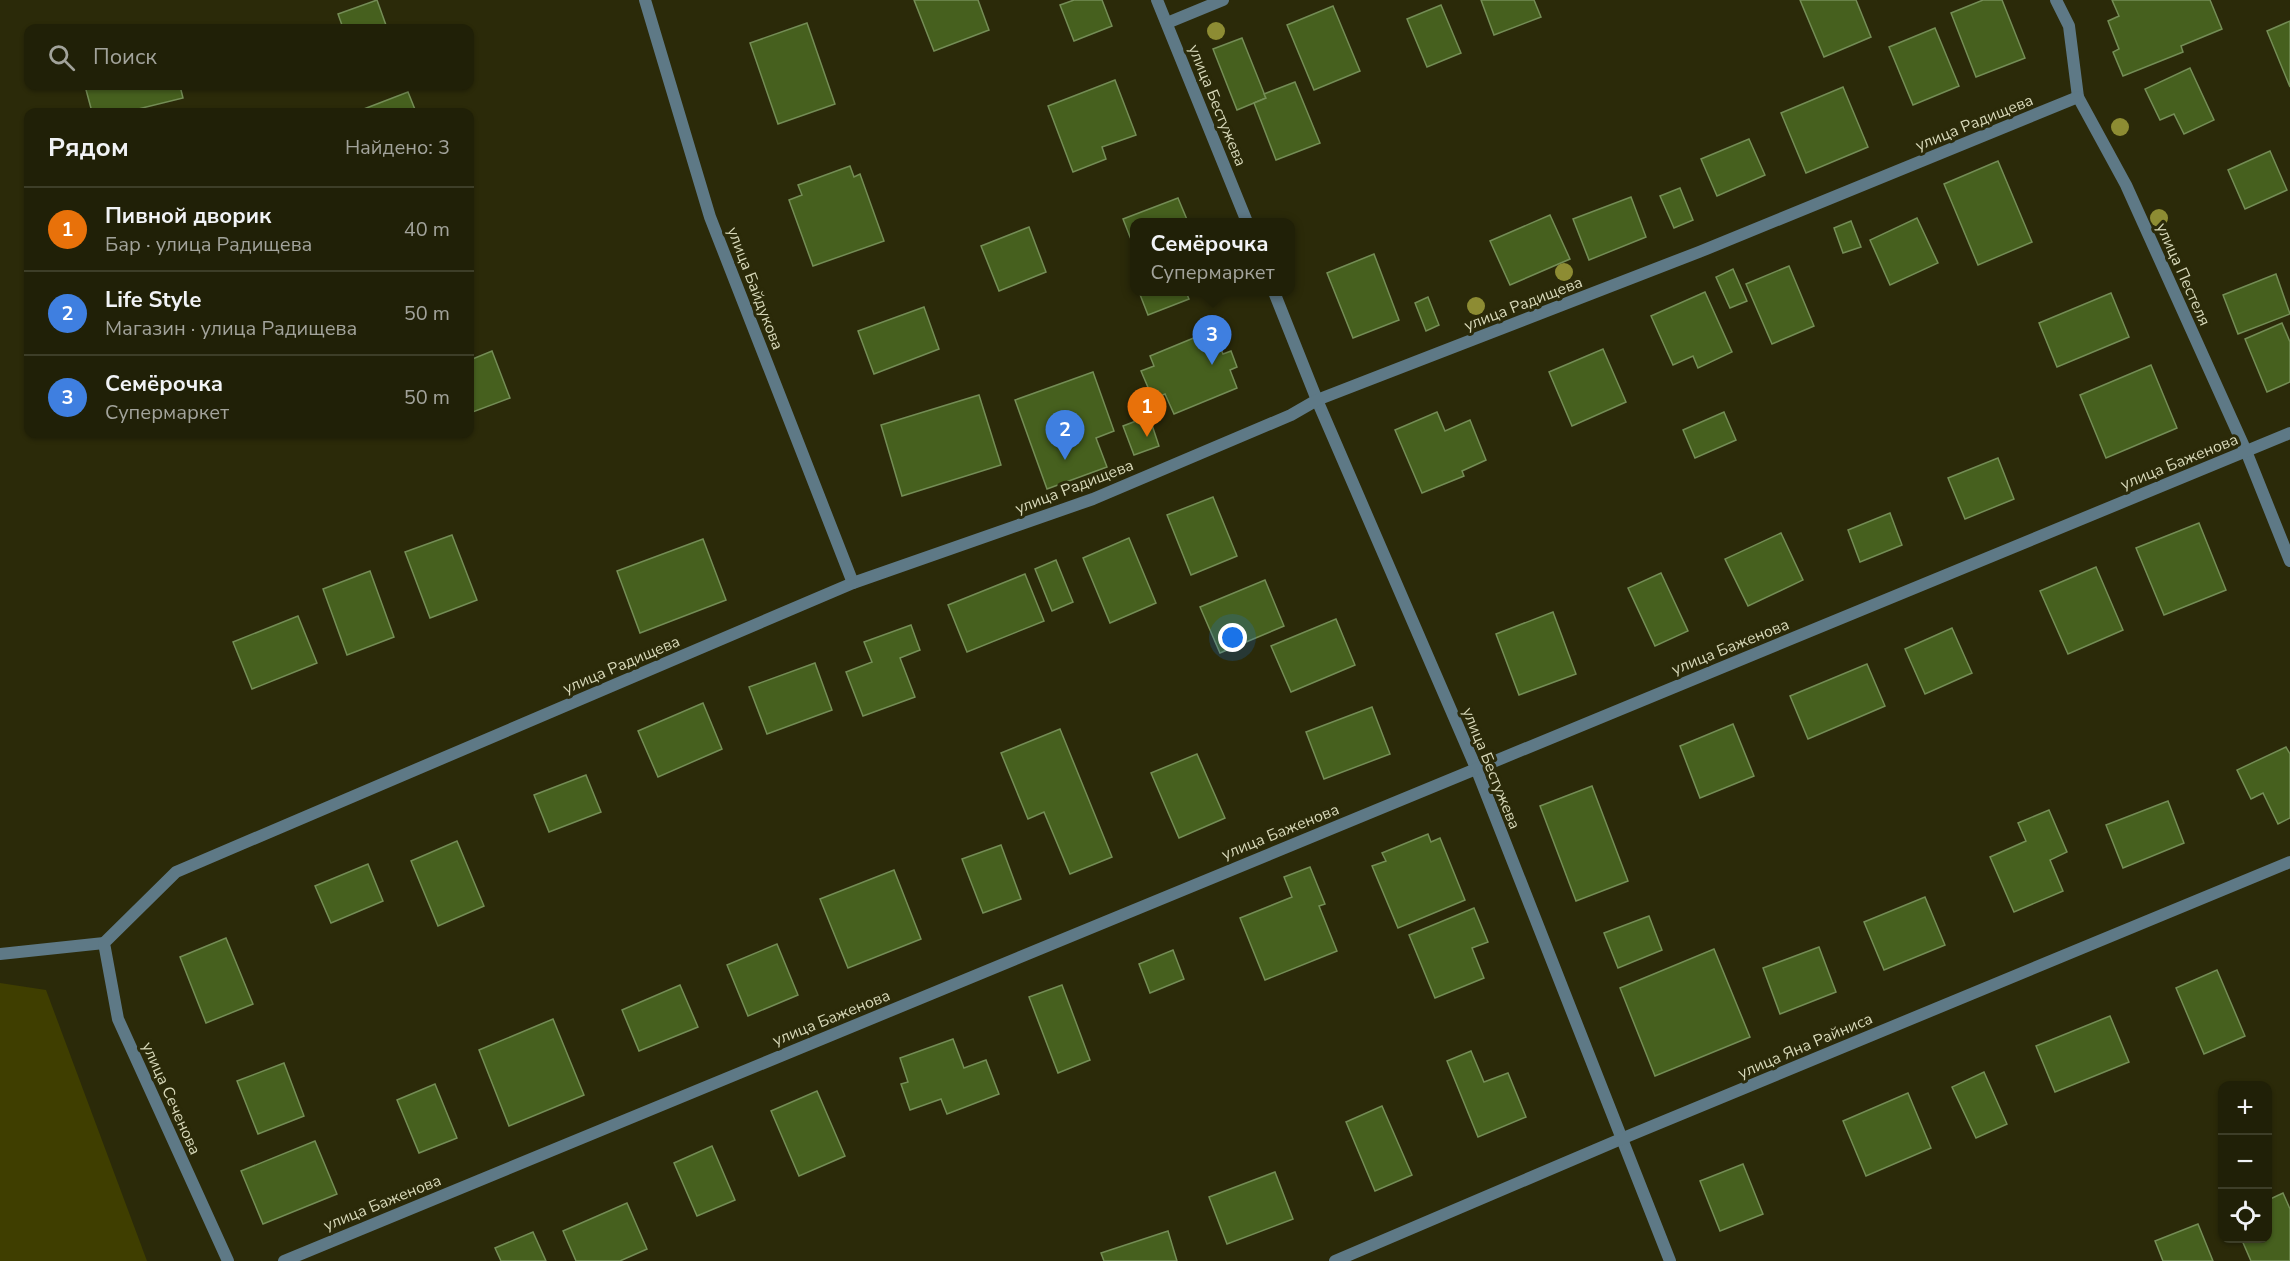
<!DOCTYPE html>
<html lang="ru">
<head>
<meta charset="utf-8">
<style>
	:root { --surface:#202007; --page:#2d2d15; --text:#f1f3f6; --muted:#a2a39b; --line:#3d3e28; --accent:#0b8043 }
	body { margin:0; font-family:"Nunito Sans",sans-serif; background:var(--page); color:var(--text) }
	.controls { position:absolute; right:18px; bottom:18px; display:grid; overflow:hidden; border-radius:12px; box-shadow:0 2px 4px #0004 }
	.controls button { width:54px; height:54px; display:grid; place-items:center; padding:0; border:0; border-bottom:2px solid var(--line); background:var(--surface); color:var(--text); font:30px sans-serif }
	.you { position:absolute; left:1233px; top:638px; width:21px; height:21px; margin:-15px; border:4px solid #fff; border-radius:50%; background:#1a73e8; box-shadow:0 0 0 9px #1a73e833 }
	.badge { display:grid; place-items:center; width:39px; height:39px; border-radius:50%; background:var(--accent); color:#fff; font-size:20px; font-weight:700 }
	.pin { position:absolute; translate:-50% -50px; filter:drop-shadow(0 2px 3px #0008) }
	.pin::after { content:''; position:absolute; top:32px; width:21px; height:18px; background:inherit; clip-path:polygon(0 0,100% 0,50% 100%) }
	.popup { position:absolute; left:1130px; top:218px; width:165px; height:78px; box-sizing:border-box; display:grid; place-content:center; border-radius:12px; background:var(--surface); filter:drop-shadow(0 2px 4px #0005); font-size:20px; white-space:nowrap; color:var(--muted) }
	.popup b { font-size:22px; color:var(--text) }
	.popup::after { content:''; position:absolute; left:50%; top:100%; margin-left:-12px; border:12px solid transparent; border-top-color:var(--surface) }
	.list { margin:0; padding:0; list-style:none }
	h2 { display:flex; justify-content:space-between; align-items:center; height:78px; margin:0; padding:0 24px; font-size:26px }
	h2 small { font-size:20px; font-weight:400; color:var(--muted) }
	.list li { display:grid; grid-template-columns:39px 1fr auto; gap:18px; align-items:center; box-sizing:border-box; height:84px; padding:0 24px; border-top:2px solid var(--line) }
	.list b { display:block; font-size:22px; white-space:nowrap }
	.list p { margin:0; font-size:20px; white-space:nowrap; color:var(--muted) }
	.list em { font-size:20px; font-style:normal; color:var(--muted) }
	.icon { flex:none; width:33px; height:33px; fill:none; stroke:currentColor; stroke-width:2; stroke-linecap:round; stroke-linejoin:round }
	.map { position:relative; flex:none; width:2290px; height:1261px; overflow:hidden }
	.search { position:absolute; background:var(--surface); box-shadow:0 2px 4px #0004; left:24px; top:24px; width:450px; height:66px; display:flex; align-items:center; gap:15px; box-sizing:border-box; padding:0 21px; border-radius:12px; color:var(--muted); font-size:22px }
	.panel { position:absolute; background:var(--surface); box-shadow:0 2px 4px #0004; left:24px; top:108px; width:450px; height:330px; border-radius:12px }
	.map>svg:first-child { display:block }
</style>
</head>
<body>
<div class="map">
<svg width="2290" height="1261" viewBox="0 0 2290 1261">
	<rect width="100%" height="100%" fill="#2b2a09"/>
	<polygon fill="#3f3e00" points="0,983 46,990 147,1261 0,1261"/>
	<g fill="#46601e" stroke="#748d56" stroke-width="1.5">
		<polygon points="377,0 387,28 343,28 338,14"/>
		<polygon points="914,0 978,0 989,30 934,51"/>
		<polygon points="1074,0 1102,0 1112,26 1074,41 1060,5"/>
		<polygon points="1481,0 1534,0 1541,17 1494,35"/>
		<polygon points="1800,0 1856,0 1871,37 1824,57"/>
		<polygon points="1983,0 2002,0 2025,58 1976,77 1951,13"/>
		<polygon points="2112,0 2210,0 2222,29 2181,46 2183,52 2123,76 2113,52 2119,49 2108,21 2119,16"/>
		<polygon points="1441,5 1461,53 1427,67 1407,19"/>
		<polygon points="1333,6 1360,71 1314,90 1287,25"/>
		<polygon points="2290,21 2290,87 2267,31"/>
		<polygon points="807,23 835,104 778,124 750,43"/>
		<polygon points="1935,28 1959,86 1913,105 1889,47"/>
		<polygon points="1242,38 1266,98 1237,110 1213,49"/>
		<polygon points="2190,68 2214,120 2184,134 2174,114 2160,120 2145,89"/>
		<polygon points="1115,80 1136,135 1102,147 1106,159 1073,172 1048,106"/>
		<polygon points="1295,82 1320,143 1276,160 1254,103 1266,98 1264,94"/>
		<polygon points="85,86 180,86 183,98 126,112 92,112"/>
		<polygon points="1843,87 1868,147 1806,173 1781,113"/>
		<polygon points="408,92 416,112 356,112"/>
		<polygon points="1749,139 1765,175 1717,196 1701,159"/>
		<polygon points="2270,151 2287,190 2245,209 2228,170"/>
		<polygon points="1998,161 2032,242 1978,265 1944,184"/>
		<polygon points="850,166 854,177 860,174 884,241 813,266 789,200 802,195 798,185"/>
		<polygon points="1680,188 1693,220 1674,228 1660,196"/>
		<polygon points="1631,197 1646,237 1589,260 1573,219"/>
		<polygon points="1178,198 1188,222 1134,222 1134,247 1123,219"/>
		<polygon points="1550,215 1570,259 1510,285 1490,241"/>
		<polygon points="1917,218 1938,263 1890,285 1870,240"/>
		<polygon points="1851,221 1861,247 1843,253 1834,228"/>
		<polygon points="1029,227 1046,272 999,291 981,246"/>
		<polygon points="1374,254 1399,320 1353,338 1327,273"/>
		<polygon points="1789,266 1814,326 1772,344 1746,284"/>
		<polygon points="1733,269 1747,301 1730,308 1716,277"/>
		<polygon points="2276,274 2290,314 2238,334 2223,295"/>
		<polygon points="1139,292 1186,292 1189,299 1148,315"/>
		<polygon points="1705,292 1732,352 1698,368 1693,356 1673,365 1651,316"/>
		<polygon points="2111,293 2129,337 2057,367 2039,323"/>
		<polygon points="1428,297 1439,325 1426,331 1415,303"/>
		<polygon points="924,307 939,349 874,374 858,331"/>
		<polygon points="2282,323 2290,342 2290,382 2267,392 2245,339"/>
		<polygon points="1213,330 1223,354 1231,351 1237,367 1230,370 1237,388 1174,414 1165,394 1153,399 1141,371 1154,366 1150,356"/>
		<polygon points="1603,349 1626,402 1572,426 1549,372"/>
		<polygon points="492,351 510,398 470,413 470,360"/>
		<polygon points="2151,365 2177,428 2106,458 2080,395"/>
		<polygon points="1093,372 1114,431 1096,438 1107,467 1047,489 1015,400"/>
		<polygon points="979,395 1001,465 902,496 881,425"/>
		<polygon points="1437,412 1445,431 1470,420 1486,460 1462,471 1464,476 1422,493 1395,430"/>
		<polygon points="1724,412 1736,440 1695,458 1683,430"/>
		<polygon points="1149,416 1159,446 1134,455 1123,426"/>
		<polygon points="1998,458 2014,499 1965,519 1948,478"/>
		<polygon points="1213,497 1237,556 1191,575 1167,515"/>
		<polygon points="1890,513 1902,545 1860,562 1848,530"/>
		<polygon points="2199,523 2226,590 2164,615 2136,548"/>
		<polygon points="1781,533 1803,580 1748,606 1725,559"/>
		<polygon points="452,535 477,600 430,618 405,552"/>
		<polygon points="1129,538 1156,603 1110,623 1083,558"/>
		<polygon points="703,539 726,600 640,633 617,571"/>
		<polygon points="1056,560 1073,602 1052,611 1035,569"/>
		<polygon points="2096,567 2123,630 2068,654 2040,591"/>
		<polygon points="370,571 394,637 347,655 323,589"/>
		<polygon points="1661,573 1688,631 1655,646 1628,588"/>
		<polygon points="1025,574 1044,621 967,652 948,605"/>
		<polygon points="1265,580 1284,626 1220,653 1200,607"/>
		<polygon points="1553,612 1576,674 1519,695 1496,634"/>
		<polygon points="298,616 317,663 252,689 233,642"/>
		<polygon points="1336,619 1355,665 1291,692 1271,646"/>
		<polygon points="911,625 920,650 900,658 915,697 863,716 846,672 872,662 864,642"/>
		<polygon points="1952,628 1972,673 1925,694 1905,649"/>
		<polygon points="815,663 832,710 767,734 749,687"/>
		<polygon points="1867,664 1885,706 1808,739 1790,696"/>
		<polygon points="703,703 722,749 658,777 638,731"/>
		<polygon points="1372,707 1390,754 1324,779 1306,732"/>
		<polygon points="1733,724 1754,776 1700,798 1680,746"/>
		<polygon points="1060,729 1112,857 1070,874 1044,812 1028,819 1001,753"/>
		<polygon points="2286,747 2290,754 2290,818 2278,824 2263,793 2251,799 2237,770"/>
		<polygon points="1197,754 1225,818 1179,838 1151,773"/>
		<polygon points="586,775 601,812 549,832 534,795"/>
		<polygon points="1592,786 1628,881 1576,901 1540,806"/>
		<polygon points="2168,801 2184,843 2123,868 2106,825"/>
		<polygon points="2049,810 2067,852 2050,860 2063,891 2014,912 1990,857 2026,841 2018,823"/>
		<polygon points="1428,834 1431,842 1440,838 1465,900 1398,928 1372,866 1386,861 1382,853"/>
		<polygon points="457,841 484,906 438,926 411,861"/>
		<polygon points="1001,845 1021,899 983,913 962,859"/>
		<polygon points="368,864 383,901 331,923 315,886"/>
		<polygon points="1310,867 1325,904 1319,906 1337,951 1265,980 1240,918 1292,897 1284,877"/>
		<polygon points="894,870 921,939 848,968 820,899"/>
		<polygon points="1925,897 1945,945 1884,970 1864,922"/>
		<polygon points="1474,908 1488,942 1472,948 1484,978 1435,998 1409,935"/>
		<polygon points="1649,916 1662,950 1618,968 1604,933"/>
		<polygon points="226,938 253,1004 206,1023 180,957"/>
		<polygon points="777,944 798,995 748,1016 727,965"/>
		<polygon points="1819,947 1836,992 1780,1014 1763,968"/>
		<polygon points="1714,949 1750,1037 1655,1076 1620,988"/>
		<polygon points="1173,950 1184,979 1150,993 1139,964"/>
		<polygon points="2217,970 2245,1036 2204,1054 2176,988"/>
		<polygon points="680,985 698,1027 639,1051 622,1010"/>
		<polygon points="1062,985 1090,1060 1058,1073 1029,997"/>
		<polygon points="2110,1016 2129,1062 2055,1092 2036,1046"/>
		<polygon points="553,1019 584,1095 509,1126 479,1050"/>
		<polygon points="953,1039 964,1068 986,1060 999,1094 947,1114 941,1099 910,1110 901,1084 908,1082 900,1058"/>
		<polygon points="1471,1051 1484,1082 1508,1073 1526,1117 1478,1137 1447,1061"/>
		<polygon points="284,1063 304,1116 258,1134 237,1081"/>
		<polygon points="1984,1072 2007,1124 1976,1138 1952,1087"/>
		<polygon points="435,1084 457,1138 419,1153 397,1100"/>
		<polygon points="817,1091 845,1156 799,1176 771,1111"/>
		<polygon points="1908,1093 1931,1148 1866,1176 1843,1121"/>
		<polygon points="1382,1106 1412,1175 1375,1191 1346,1122"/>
		<polygon points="315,1141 337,1194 263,1224 241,1171"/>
		<polygon points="712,1146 735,1200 697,1216 674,1163"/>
		<polygon points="1743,1164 1763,1214 1720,1231 1700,1181"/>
		<polygon points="1275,1172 1293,1219 1227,1244 1209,1197"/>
		<polygon points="2283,1193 2290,1209 2290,1261 2251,1261 2241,1238 2268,1238 2268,1200"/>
		<polygon points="627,1203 647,1249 620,1261 576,1261 563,1231"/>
		<polygon points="2198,1224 2213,1261 2163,1261 2155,1241"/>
		<polygon points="1168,1231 1177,1261 1104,1261 1101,1253"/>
		<polygon points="533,1232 546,1261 501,1261 495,1248"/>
	</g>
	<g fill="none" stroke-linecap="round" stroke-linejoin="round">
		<polyline stroke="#5e7986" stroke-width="12" points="0,954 104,943"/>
		<g stroke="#5e7986" stroke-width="12">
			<polyline points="645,0 710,217 853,583"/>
			<polyline points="1157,0 1247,222"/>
			<polyline points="2056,0 2069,26 2078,97 2126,185 2246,451 2290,561"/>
			<polyline points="1167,23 1223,0"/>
			<polyline points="1274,292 1317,400 1476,768 1670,1261"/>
			<polyline points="228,1261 118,1019 104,943 176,872 853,583 1093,499 1291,415 1317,400 1699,252 2078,97"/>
			<polyline points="284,1261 2290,433"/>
			<polyline points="1335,1261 1621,1139 2290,862"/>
		</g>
	</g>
	<g fill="#8d8c33">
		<circle cx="1216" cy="31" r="9"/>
		<circle cx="2120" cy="127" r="9"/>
		<circle cx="2159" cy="218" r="9"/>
		<circle cx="1564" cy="272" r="9"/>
		<circle cx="1476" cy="306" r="9"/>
	</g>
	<g text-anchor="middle" stroke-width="6" stroke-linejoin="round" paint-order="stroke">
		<g font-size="16" fill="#d7d8b9" stroke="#2b2a09">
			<text transform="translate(1218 105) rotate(68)" y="6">улица Бестужева</text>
			<text transform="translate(1974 122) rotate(-22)" y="6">улица Радищева</text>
			<text transform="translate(2184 274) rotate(66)" y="6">улица Пестеля</text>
			<text transform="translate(756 288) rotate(69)" y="6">улица Байдукова</text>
			<text transform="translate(1523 303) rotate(-21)" y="6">улица Радищева</text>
			<text transform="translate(2179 461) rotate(-22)" y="6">улица Баженова</text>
			<text transform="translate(1074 486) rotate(-21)" y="6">улица Радищева</text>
			<text transform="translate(1730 646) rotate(-22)" y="6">улица Баженова</text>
			<text transform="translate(621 664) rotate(-23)" y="6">улица Радищева</text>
			<text transform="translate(1492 768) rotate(68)" y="6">улица Бестужева</text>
			<text transform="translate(1280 831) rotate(-22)" y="6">улица Баженова</text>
			<text transform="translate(831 1017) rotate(-22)" y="6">улица Баженова</text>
			<text transform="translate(1805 1045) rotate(-23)" y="6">улица Яна Райниса</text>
			<text transform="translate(172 1098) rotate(66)" y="6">улица Сеченова</text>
			<text transform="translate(382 1202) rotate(-22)" y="6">улица Баженова</text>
		</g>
	</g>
</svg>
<div class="controls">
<button>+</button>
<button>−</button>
<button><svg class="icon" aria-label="locate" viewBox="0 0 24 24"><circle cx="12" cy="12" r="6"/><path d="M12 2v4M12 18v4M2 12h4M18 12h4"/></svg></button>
</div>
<div class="you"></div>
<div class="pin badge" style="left:1147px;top:437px;background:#e8710a">1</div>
<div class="pin badge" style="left:1065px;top:460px;background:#3f7fe0">2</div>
<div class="pin badge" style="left:1212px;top:365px;background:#3f7fe0">3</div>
<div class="popup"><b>Семёрочка</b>Супермаркет</div>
<div class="search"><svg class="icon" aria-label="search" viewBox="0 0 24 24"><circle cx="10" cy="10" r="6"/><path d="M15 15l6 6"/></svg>Поиск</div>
<section class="panel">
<h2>Рядом<small>Найдено: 3</small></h2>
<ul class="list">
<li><span class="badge" style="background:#e8710a">1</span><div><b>Пивной дворик</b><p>Бар · улица Радищева</p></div><em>40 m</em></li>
<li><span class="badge" style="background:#3f7fe0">2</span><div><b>Life Style</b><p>Магазин · улица Радищева</p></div><em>50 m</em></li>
<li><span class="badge" style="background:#3f7fe0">3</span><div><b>Семёрочка</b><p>Супермаркет</p></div><em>50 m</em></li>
</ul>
</section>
</div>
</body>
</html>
